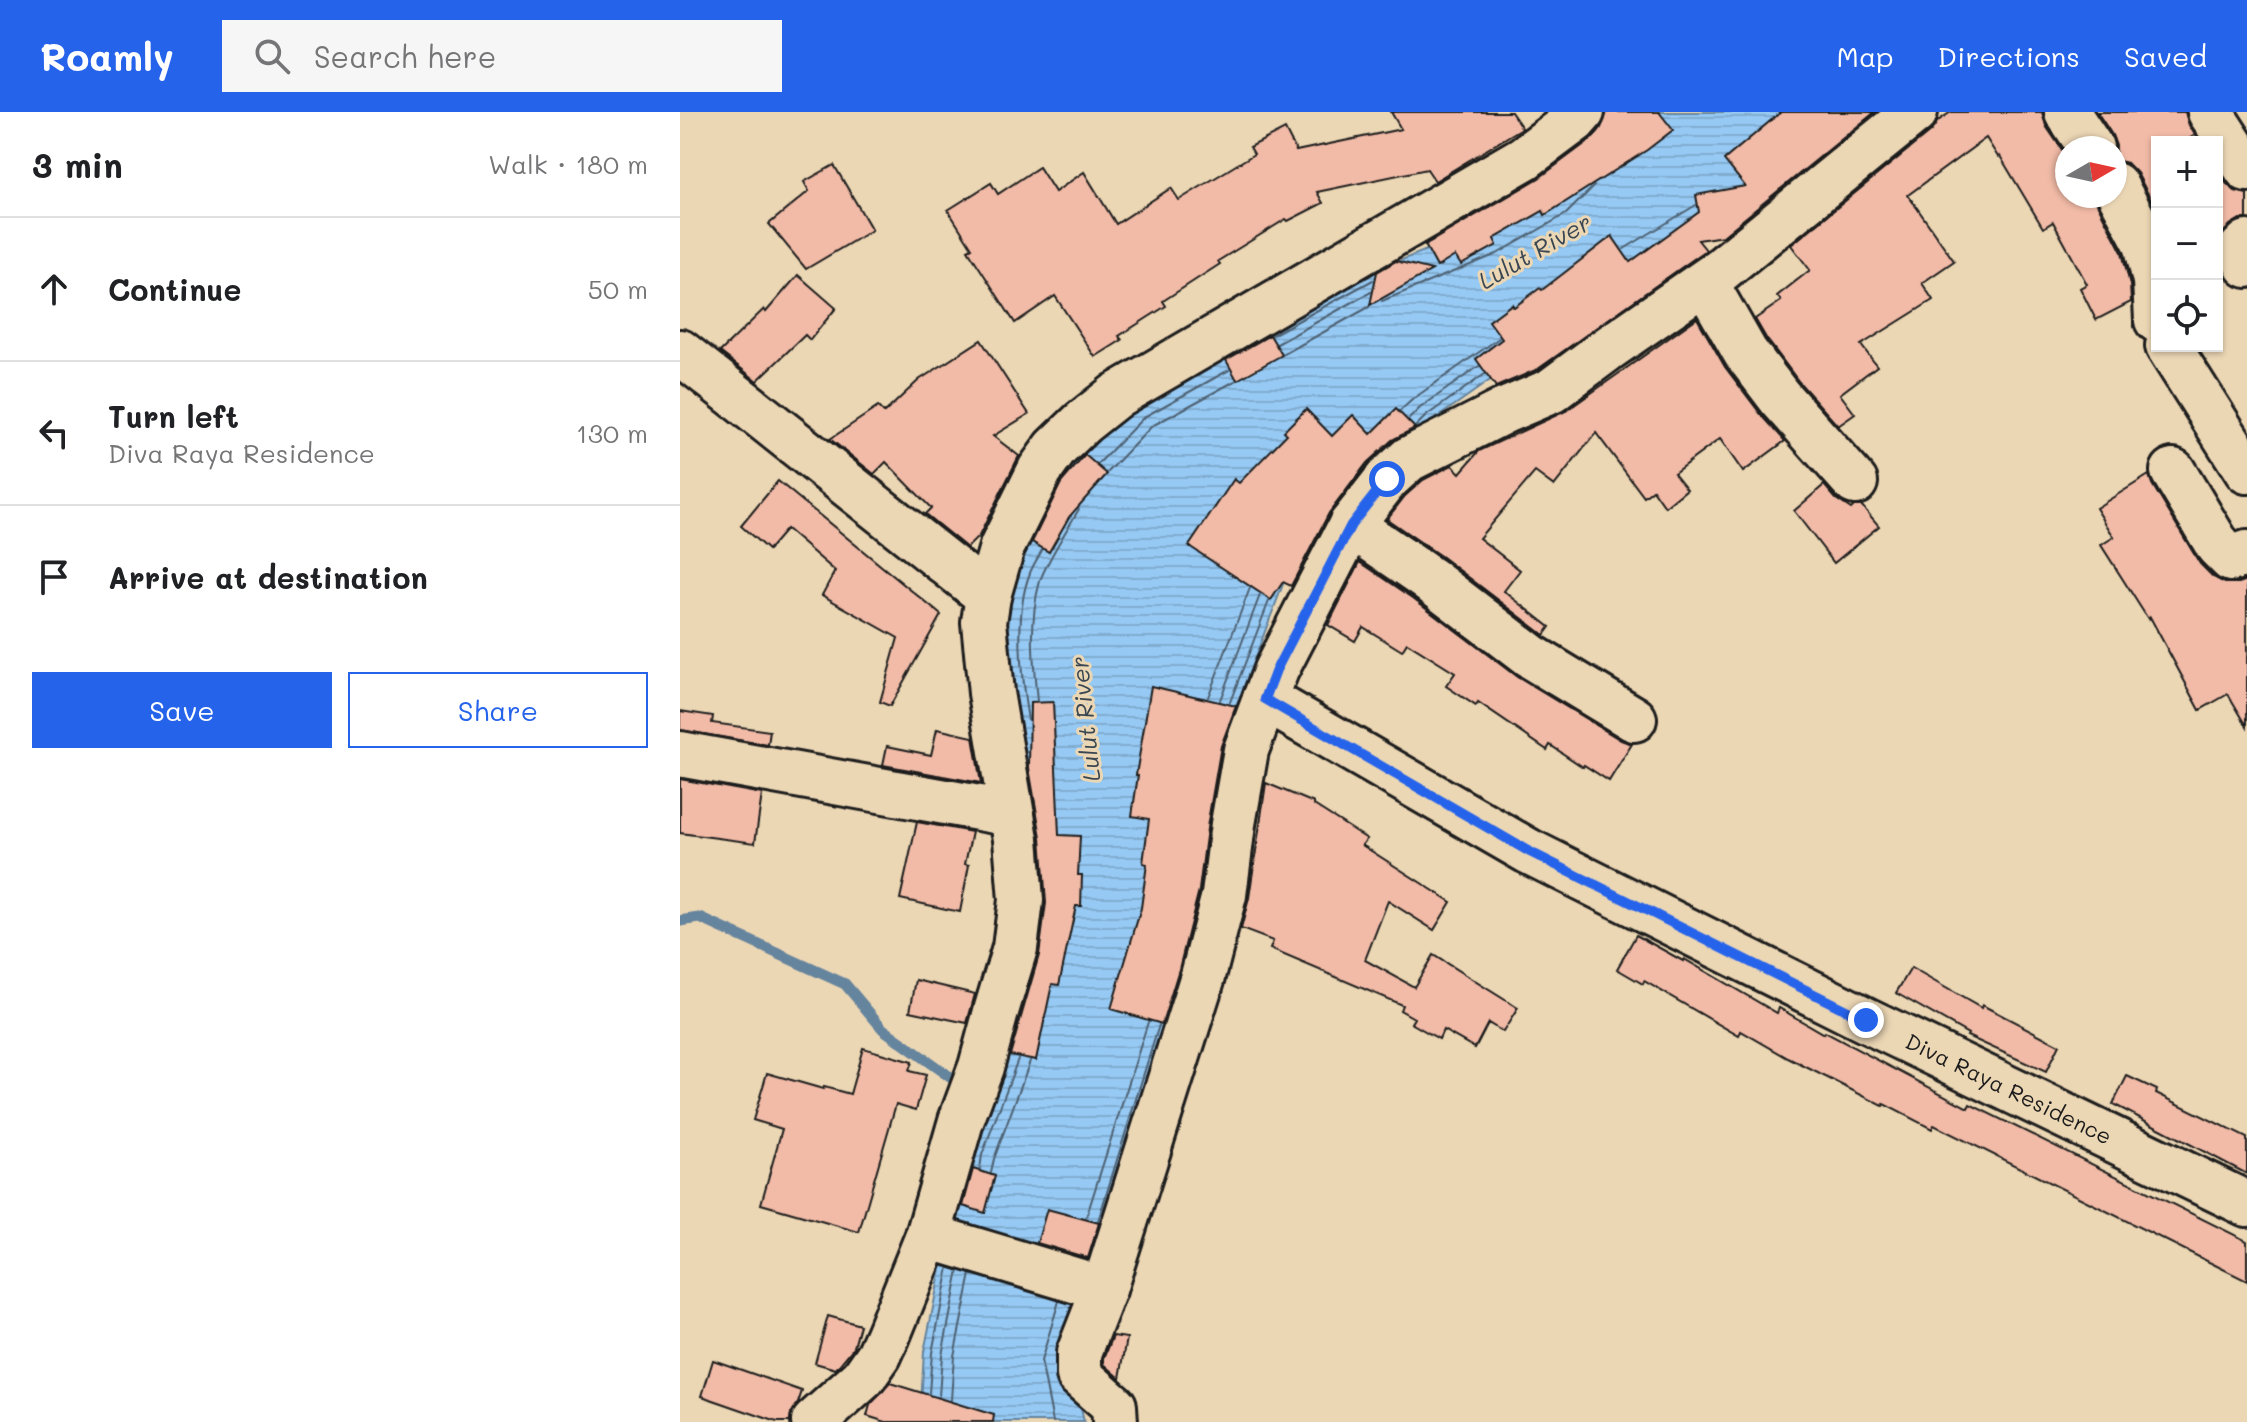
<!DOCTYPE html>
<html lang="en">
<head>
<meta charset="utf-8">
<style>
	:root { --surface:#fff; --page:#f6f6f6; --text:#202124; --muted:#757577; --line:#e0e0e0; --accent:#2563eb }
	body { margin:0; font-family:Mali,sans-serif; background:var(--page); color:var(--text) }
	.controls { position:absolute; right:24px; top:24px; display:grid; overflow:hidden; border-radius:0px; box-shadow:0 2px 6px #0004 }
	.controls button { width:72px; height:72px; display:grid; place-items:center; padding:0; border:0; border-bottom:2px solid var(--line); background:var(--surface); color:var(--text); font:40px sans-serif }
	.compass { position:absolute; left:1375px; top:24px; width:72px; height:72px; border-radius:50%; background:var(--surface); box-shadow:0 2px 6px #0004; rotate:81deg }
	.stop { position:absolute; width:24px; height:24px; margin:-18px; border:6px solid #2563eb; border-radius:50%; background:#fff }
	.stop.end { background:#2563eb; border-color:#fff; box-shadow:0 2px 8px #0008 }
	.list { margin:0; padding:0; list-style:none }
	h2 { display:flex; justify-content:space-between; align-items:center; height:104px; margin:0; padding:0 32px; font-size:34px }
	h2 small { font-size:26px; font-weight:400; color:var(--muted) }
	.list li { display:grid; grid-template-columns:52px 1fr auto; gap:24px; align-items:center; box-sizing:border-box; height:144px; padding:0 32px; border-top:2px solid var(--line) }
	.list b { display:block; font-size:30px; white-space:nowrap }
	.list p { margin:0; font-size:26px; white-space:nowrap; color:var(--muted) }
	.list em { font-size:26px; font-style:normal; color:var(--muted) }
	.actions { display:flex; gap:16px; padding:24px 32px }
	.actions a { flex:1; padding:18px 0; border:2px solid var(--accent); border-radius:0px; text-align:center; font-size:28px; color:var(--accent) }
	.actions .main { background:var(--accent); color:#fff }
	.icon { flex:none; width:44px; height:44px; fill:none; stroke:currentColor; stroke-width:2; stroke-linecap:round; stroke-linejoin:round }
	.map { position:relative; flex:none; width:1567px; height:1310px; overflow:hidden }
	header { display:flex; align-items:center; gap:48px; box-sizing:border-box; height:112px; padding:0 40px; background:var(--accent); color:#fff }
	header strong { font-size:38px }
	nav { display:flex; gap:44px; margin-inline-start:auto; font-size:28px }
	.search { width:560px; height:72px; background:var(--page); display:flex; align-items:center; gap:20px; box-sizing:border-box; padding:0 28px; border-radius:0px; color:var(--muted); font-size:30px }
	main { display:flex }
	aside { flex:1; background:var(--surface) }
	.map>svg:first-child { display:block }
</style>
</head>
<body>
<header>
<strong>Roamly</strong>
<div class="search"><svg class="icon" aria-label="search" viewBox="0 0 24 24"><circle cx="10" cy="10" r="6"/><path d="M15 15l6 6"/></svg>Search here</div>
<nav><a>Map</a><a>Directions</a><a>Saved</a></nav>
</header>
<main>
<aside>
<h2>3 min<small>Walk · 180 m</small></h2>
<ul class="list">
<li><svg class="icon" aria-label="ahead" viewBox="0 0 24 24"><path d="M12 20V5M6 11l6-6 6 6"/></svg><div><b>Continue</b></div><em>50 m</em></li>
<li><svg class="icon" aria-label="left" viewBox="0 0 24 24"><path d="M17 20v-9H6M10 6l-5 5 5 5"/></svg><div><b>Turn left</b><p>Diva Raya Residence</p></div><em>130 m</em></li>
<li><svg class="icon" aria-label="arrive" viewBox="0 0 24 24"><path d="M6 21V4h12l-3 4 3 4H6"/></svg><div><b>Arrive at destination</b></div></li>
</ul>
<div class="actions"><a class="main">Save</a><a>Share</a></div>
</aside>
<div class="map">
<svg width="1567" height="1310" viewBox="0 0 1567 1310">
	<defs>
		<pattern id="water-rules" width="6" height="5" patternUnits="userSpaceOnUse" patternTransform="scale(2)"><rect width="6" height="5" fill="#96c9f3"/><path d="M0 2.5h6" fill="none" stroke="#81acd0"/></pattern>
	</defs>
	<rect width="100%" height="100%" fill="#ecd7b5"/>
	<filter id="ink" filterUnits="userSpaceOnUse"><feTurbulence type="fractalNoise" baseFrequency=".0125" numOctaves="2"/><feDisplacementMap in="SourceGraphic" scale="16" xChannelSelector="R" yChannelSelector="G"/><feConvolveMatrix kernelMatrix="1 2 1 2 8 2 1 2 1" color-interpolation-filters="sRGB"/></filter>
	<g filter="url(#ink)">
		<polygon fill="url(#water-rules)" stroke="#65849d" stroke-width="2" points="945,0 1200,0 1075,92 957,164 751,310 610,454 537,645 523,832 391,1250 404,1310 240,1310 244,1240 285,1039 349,863 322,543 332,456 384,362 453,290 684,163 802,116"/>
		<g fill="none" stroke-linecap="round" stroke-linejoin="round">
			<g stroke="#4d6172" stroke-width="2">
				<polyline points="944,137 1016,93"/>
				<polyline points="702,189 817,142 886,102 914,74"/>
				<polyline points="592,223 693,168"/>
				<polyline points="597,232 691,180"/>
				<polyline points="604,242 689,195"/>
				<polyline points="720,299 733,287 819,226"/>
				<polyline points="729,307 740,296 799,254"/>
				<polyline points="736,314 746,304 805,262"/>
				<polyline points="418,352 464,305 549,258"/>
				<polyline points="428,360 472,314 555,269"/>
				<polyline points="528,585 570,476"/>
				<polyline points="540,588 580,483"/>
				<path d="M357,589C353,549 349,508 360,469C366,450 388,416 399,397"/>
				<polyline points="550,590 589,489"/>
				<path d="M348,608C341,567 334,500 350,461C353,453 358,446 362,438"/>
				<polyline points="300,1057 302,1043 338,947"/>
				<polyline points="311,1061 314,1047 350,949"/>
				<polyline points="406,1106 468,910"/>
				<polyline points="418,1109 479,913"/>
				<polyline points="249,1281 252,1241 269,1155"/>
				<polyline points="259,1284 262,1243 279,1158"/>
				<polyline points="271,1288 274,1244 291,1162"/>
				<polyline points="373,1310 361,1249 379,1189"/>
			</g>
			<polyline stroke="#65849d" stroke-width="11" points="0,809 20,806 165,872 203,917 277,970 286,973"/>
		</g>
		<g fill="#f2bba7" stroke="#1c1c1c" stroke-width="2">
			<polygon points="711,0 831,0 842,16 755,69 747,57 637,80 643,91 608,109 606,107 538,149 540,152 483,189 486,194 439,224 442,228 415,245 375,184 335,211 288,138 292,136 268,98 311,71 318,82 359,55 375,80 404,60 436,112 491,76 499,88 574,42 570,35 605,17 616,39 721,17"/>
			<polygon points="927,0 979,0 993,18 967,38 865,103 863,99 814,127 817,133 781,153 775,144 757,155 745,133 859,66 914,25 921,16"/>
			<polygon points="1101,0 1195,0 1043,124 1018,128 1026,138 1022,141 858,257 816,275 796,247 822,227 809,209 832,192 834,195 860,176 862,178 932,124 950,150 1019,100 1016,83 1065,74 1044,48"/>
			<polygon points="1271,0 1362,0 1366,14 1387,45 1387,84 1413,84 1442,140 1450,173 1451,190 1416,208 1400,176 1407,172 1373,110 1363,116 1320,44 1318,45 1306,26 1228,83 1274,149 1242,171 1253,188 1181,233 1197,254 1160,282 1175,302 1158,314 1119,270 1086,226 1075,207 1101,189 1097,184 1130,158 1111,133 1251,19 1258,9"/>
			<polygon points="1417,0 1505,0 1509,13 1515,23 1504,30 1477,30 1477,99 1457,61 1447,51 1435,48 1436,34 1432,23"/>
			<polygon points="154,53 192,118 126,157 89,112 129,79 124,70"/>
			<polygon points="1537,57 1546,71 1555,79 1567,82 1567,107 1560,107 1550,113 1537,129"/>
			<polygon points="716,149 752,158 690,193 697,160"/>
			<polygon points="118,163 156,196 130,228 125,223 77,269 40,240 84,197 86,200"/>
			<polygon points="1017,206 1045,255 1080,301 1105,329 1063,360 1040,327 994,361 1007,377 985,395 973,378 964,385 916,321 874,374 855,360 799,426 840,458 824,479 870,515 864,523 762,445 707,407 725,384 743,368 772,353 780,361 799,339 886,299"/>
			<polygon points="590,223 602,243 557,268 546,248"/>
			<polygon points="301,228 349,302 313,324 339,344 299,424 287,436 245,402 251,396 206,350 194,362 150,327 198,295 204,301 239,268"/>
			<polygon points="626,297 652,324 673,303 691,322 716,297 735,316 712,328 687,351 649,401 611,474 603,470 591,488 509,434 554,367 559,371 607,322 604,319"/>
			<polygon points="405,343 427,362 389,405 369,440 352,430 381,371"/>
			<polygon points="1469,363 1472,372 1520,452 1533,465 1545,471 1559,471 1567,468 1567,614 1548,582 1520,598 1470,505 1468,507 1421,433 1434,425 1416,396"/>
			<polygon points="98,369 261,503 210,594 200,590 218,526 142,483 155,459 106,417 88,438 61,414"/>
			<polygon points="1144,373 1156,387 1171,397 1174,394 1182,394 1199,414 1154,451 1114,399"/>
			<polygon points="680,450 733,486 837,565 941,628 952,632 929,669 904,653 903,655 870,633 867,638 798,591 796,594 766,574 775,561 727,531 722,539 683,515 675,529 648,513"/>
			<polygon points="471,574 556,594 541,634 528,709 519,778 499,857 482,912 431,897 461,796 467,752 463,751 469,707 452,704 458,663 456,663"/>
			<polygon points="373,590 379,723 400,724 398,763 402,763 401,794 396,794 379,873 372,872 356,948 330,943 359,843 366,791 361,725 349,656 350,591"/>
			<polygon points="0,599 33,604 32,611 90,619 88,633 0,618"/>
			<polygon points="257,617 293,625 301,671 203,653 207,634 251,643"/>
			<polygon points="0,667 82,682 75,731 0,721"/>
			<polygon points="586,671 634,691 634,693 687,727 682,733 771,790 754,818 708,789 685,848 734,875 753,843 838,896 823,920 808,911 795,936 763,918 759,927 731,911 734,906 720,898 722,893 590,837 593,829 561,817 569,786"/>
			<polygon points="237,710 292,720 285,752 289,753 280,800 220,787"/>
			<polygon points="956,823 1003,849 1004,847 1097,901 1099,896 1144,922 1145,920 1288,996 1290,992 1567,1129 1567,1169 1254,1013 1252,1017 1204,992 1203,994 1108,946 1061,919 1059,924 964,869 963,872 937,857"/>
			<polygon points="1231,856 1301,896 1302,893 1379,933 1366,960 1287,924 1288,922 1216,881"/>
			<polygon points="236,868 295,882 287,911 230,899"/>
			<polygon points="183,936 232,950 229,959 246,963 236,998 216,992 179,1120 81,1092 102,1017 73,1008 87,961 143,977 144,975 170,982"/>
			<polygon points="1447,964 1477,978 1476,981 1567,1026 1567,1062 1433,992"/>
			<polygon points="293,1057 315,1064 305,1101 283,1094"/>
			<polygon points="367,1097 419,1111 408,1146 357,1131"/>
			<polygon points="148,1204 180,1213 174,1235 156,1257 135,1251"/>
			<polygon points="433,1224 447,1226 440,1266 424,1252 424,1246"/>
			<polygon points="33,1248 122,1279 118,1291 111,1302 110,1310 97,1310 22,1284"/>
			<polygon points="210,1271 314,1303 313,1310 206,1310 187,1304 190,1293"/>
		</g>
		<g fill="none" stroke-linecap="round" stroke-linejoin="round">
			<defs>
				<g id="minor">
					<polyline points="1387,0 1411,36"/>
					<polyline points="1530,0 1567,57"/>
					<polyline points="1435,73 1466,131 1475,169 1477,208"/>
					<polyline points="1567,131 1561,137 1567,153"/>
					<polyline points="1025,170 1065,240 1100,286 1175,370"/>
					<polyline points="1488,234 1567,359"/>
					<polyline points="0,240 308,484"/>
					<polyline points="1493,359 1538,434 1551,447 1567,441"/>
					<polyline points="671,413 748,466 850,544 954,607"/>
					<path id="s1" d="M585,587L848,739L1186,908L1567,1092"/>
					<polyline points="0,642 332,702"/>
					<polyline points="248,1124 424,1177"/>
					<polyline points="134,1310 183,1266 199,1243 208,1223 248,1124 281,1009 301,955 317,896 335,836 341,788 336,727 311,581 304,510 308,484 322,435 360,358 376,336 403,310 437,283 844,46 895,8 902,0"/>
					<polyline points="435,1310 434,1294 399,1263 399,1241 424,1177 523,864 544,783 553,712 566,638 596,558 671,413 707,367 729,347 824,299 871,279 926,238 1037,161 1235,0"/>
				</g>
			</defs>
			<use href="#minor" stroke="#1c1c1c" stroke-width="50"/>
			<use href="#minor" stroke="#ecd7b5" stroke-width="44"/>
		</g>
	</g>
	<g fill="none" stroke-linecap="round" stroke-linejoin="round" filter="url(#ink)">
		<polyline stroke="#2563eb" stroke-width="10" points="707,367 671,413 596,558 585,587 848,739 1186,908"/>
	</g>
	<g text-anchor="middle" stroke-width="6" stroke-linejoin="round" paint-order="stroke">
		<g font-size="22" fill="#1c1c1c" stroke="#ecd7b5">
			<text dy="8" stroke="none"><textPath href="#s1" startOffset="840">Diva Raya Residence</textPath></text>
		</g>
		<g font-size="24" font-style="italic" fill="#3a4752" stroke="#ecd7b5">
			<text transform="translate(855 140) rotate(-30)" y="8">Lulut River</text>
			<text transform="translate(406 607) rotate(-96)" y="8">Lulut River</text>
		</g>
	</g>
</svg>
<div class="controls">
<button>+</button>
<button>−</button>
<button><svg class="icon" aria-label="locate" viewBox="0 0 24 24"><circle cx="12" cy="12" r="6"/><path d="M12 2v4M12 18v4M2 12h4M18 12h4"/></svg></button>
</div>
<svg class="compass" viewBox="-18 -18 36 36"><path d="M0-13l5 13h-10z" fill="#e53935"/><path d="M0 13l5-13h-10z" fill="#757577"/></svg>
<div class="stop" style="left:707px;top:367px"></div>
<div class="stop end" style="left:1186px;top:908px"></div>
</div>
</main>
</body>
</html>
